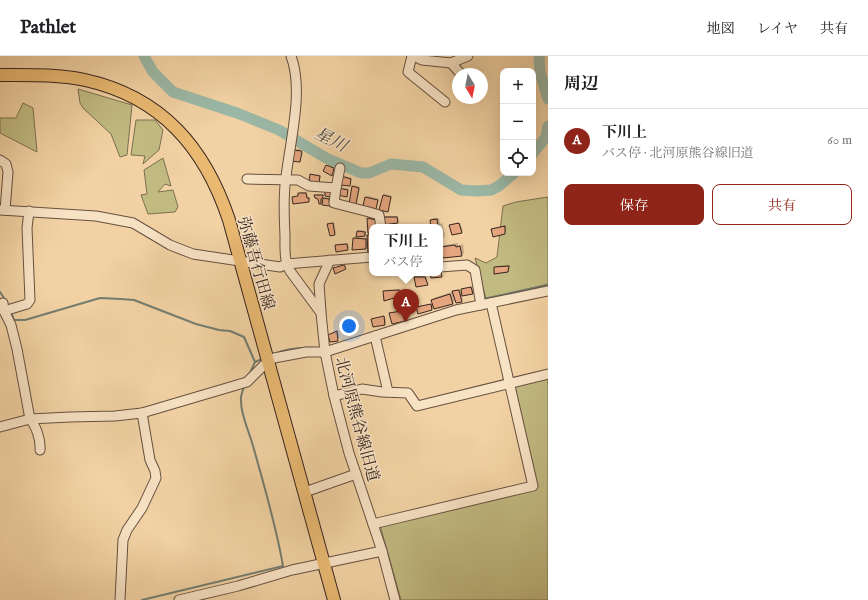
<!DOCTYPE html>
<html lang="ja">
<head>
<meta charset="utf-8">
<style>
	:root { --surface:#fff; --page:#f2f2f2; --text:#202124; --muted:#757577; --line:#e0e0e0; --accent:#8f2418 }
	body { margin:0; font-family:"IM FELL English","Noto Serif JP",serif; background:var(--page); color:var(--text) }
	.controls { position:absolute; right:12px; top:12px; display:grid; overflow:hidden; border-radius:8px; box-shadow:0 4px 16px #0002 }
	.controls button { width:36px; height:36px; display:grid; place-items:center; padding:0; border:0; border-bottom:1px solid var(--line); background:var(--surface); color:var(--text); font:20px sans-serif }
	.compass { position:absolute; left:452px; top:12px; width:36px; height:36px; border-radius:50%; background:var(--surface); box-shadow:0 4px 16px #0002; rotate:170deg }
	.you { position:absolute; left:349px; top:270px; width:14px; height:14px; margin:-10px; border:3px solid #fff; border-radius:50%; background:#1a73e8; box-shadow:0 0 0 6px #1a73e833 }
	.badge { display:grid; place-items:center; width:26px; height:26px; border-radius:50%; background:var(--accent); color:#fff; font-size:13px; font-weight:700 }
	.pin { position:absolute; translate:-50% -33px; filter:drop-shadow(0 1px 2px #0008) }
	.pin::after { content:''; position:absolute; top:21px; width:14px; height:12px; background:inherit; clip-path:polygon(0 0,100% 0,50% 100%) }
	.popup { position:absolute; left:369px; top:168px; width:74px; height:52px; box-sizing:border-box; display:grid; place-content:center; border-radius:8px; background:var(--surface); filter:drop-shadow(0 1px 3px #0005); font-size:13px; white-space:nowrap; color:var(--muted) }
	.popup b { font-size:15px; color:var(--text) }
	.popup::after { content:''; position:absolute; left:50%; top:100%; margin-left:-8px; border:8px solid transparent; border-top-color:var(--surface) }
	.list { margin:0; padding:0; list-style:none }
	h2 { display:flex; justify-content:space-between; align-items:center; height:52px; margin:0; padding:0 16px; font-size:17px }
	h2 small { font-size:13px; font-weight:400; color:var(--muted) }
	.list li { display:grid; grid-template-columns:26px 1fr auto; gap:12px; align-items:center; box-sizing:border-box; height:64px; padding:0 16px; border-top:1px solid var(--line) }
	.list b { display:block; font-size:15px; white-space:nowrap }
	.list p { margin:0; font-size:13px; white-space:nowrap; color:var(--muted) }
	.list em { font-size:13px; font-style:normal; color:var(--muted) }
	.actions { display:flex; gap:8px; padding:12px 16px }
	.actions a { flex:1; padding:9px 0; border:1px solid var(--accent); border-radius:8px; text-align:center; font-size:14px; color:var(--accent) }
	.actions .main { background:var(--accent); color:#fff }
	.icon { flex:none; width:22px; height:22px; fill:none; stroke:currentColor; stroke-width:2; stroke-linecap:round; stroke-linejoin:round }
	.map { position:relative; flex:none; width:548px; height:544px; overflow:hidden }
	header { display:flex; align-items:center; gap:24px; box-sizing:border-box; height:56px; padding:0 20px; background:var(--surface); border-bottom:1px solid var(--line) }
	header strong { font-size:19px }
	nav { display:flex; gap:22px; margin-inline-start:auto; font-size:14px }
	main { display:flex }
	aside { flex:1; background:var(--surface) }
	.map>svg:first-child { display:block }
</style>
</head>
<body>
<header>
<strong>Pathlet</strong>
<nav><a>地図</a><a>レイヤ</a><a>共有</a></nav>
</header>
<main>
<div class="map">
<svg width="548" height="544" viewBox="0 0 548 544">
	<rect width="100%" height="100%" fill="#f2d2a4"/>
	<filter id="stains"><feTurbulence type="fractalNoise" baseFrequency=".005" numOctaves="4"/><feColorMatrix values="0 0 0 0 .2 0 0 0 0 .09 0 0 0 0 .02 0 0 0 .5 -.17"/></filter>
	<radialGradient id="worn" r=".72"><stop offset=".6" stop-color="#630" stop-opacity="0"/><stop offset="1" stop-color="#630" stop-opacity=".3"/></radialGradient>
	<g fill="#c1ba81" stroke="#7c7050">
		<polygon points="78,33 132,49 127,99 120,101 111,78 83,52 80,47"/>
		<polygon points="23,47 33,52 37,96 0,77 0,62 16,62"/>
		<polygon points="136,64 155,64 163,74 159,94 143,108 145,100 131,99"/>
		<polygon points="163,102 171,130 165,128 158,136 173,134 178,151 175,156 148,158 141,139 147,138 144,114"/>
		<polygon points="548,141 548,228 486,243 475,202 486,207 497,201 503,150 516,146"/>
		<polygon points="548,321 548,544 401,544 380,469 536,432 511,329"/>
	</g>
	<g fill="#0003">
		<polygon points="296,93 303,94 300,105 294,95"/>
		<polygon points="328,108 335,110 332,119 324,115"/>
		<polygon points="313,118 321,119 319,126 311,119"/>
		<polygon points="343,120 352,122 349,129 341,128"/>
		<polygon points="354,129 360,131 357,146 355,147 353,131"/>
		<polygon points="340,131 349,133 346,140 338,138"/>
		<polygon points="301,136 307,136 308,141 310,141 310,144 309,145 293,142 299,139"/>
		<polygon points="317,138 326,138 331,140 325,139 323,140 322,144 325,141 330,142 331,148 330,149 324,144 321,147 319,142 315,139"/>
		<polygon points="385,138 392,140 387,155 384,139"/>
		<polygon points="368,140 379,143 376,152 366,141"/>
		<polygon points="384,160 398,160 399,165 397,166 383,162"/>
		<polygon points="370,161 377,163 377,171 372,171 372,197 369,190 366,192 354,182 355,181 368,182 368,179 371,176 369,176 368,162"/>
		<polygon points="433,162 439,162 440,168 442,167 445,179 443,181 440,182 440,171 432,171 431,164"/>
		<polygon points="334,166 336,177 334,178 328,168"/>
		<polygon points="460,167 463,175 461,176 450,169"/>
		<polygon points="396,169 397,171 384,171 385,170"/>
		<polygon points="506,169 506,176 504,177 492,173"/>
		<polygon points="359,174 366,175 366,178 365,179 357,175"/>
		<polygon points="348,187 349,192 347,193 336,189 337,188"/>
		<polygon points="458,187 458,190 463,188 464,197 462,199 444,201 442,191 445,189"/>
		<polygon points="346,208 346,211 345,212 334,212"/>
		<polygon points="510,209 508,215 495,212 497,210"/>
		<polygon points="417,220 426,220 428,227 417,230 415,221"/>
		<polygon points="472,230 474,236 472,237 462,234"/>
		<polygon points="400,233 401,238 400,239 384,236 385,234"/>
		<polygon points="460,233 463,244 462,245 456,246 456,244 452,247 434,251 432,253 417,252 433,247 432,245 434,242"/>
		<polygon points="402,254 406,263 392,267 390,258"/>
		<polygon points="385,260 386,266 385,268 372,264"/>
		<polygon points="338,274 339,282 331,285 331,278"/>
	</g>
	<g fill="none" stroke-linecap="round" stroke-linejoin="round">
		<g stroke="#737d71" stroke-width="2">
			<polyline points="0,236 9,250"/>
			<polyline points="483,243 548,229"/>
			<polyline points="465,248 477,245"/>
			<polyline points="11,256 14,264 25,264 100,242 121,243 134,244 196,268 219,274 230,275 244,281 255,306"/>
			<path d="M274,298C288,292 303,291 318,292"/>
			<polyline points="250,317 255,306 262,303"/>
			<path d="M142,544L283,510C276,469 264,429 253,390C249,375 241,360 241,345C240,340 243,335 244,330"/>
		</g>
		<g stroke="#9bb8a7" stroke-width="11">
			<polyline points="144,0 153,16 173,36 237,57 279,74 326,102 361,117 369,117 391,108 423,111 461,134 477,135 491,134 499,130 514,117"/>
			<polyline points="539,0 540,16 548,43"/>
			<polyline points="533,97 546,81 548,70"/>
		</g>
	</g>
	<g fill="#e5a57e" stroke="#37251f">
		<polygon points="294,94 299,95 299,94 302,96 300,106 291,105"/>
		<polygon points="326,109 334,112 332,120 323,115"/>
		<polygon points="310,118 320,120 319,127 309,125"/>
		<polygon points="341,120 351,123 350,130 340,129"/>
		<polygon points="352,130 359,132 356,148 349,148"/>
		<polygon points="338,132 348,134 347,141 337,139"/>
		<polygon points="325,133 331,135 331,141 325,140"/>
		<polygon points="298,137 306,137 307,142 309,142 309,146 293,148 292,141 298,140"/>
		<polygon points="314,139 323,139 323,141 321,143 321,148 319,148 318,143 315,142"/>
		<polygon points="383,139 391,141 388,156 379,154"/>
		<polygon points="365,141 378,144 376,153 363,150"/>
		<polygon points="323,142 329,143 330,150 322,149"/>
		<polygon points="382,161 397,161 398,167 383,169"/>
		<polygon points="367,162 376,164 376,171 372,171 372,177 368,177"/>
		<polygon points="437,163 438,170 439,169 443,182 440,183 440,171 431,171 430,164"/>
		<polygon points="333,167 335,179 330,180 327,168"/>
		<polygon points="459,167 462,177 452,179 449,169"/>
		<polygon points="505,170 505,178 493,181 491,173"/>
		<polygon points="357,175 365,176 365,180 356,181"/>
		<polygon points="372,178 372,198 368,198 367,179"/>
		<polygon points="353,182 366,183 366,193 352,194"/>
		<polygon points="347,188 348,194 336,196 335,189"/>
		<polygon points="455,189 456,191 460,190 462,200 443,202 441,191"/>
		<polygon points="344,209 346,213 335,218 333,212"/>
		<polygon points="509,210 508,216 494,218 494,211"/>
		<polygon points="441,214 442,221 431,222 430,217 440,217"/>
		<polygon points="414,221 425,221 428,229 416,231"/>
		<polygon points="471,231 473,238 462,240 461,233"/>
		<polygon points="399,234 401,240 384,245 383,235"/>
		<polygon points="459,234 462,246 456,247 452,235"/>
		<polygon points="450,238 453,248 434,253 431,244"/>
		<polygon points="431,248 432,254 418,258 416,251"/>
		<polygon points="401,255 405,265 392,268 389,257"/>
		<polygon points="384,260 385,269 373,271 371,263"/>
		<polygon points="337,275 338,285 330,286 328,279"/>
	</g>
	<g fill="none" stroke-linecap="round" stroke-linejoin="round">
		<defs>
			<g id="minor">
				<path d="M291,0C304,35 290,85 286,121C283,140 284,161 285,180C285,191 284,205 290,215L321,257L325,296L334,340L349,397L382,495L395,544"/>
				<polyline points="412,0 408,16 445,46"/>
				<polyline points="414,0 422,4 451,7 468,0"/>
				<polyline points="451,7 461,18"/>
				<polyline points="0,104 6,108 8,116 5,154"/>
				<polyline points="247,123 298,124 309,130 336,132 334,147 369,156 379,159 381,171"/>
				<polyline points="336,132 340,112"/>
				<polyline points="0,154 96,160 133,167 170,189 193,198 280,211 286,208 372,201"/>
				<polyline points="440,211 467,209 475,214 481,249"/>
				<path d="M3,247L4,255L11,269L17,293L30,363C36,370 41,384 40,394"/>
				<polyline points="4,255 27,248 30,244 27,172 29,155"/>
				<polyline points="321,256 319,228 330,204"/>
				<polyline points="375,280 388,336"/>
				<polyline points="334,340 362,333 382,336 408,337 417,350 548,318"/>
				<polyline points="0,371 30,363 70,361 115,360 142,357 247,326 268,305 274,302 306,296 325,296 456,254 548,235"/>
				<polyline points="305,436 356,418"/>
				<polyline points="373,468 533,430 491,247"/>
				<polyline points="120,544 123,484 127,474 142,452 156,422 155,415 150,404 142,357"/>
				<polyline points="179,544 238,530 292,514 382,495"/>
			</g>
			<path id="major" d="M0,19C28,19 57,18 85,24C162,41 205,92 229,164L334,544"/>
		</defs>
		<use href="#minor" stroke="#665040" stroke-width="11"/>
		<use href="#major" stroke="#37251f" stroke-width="14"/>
		<use href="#minor" stroke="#f7e2c4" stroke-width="9"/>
		<use href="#major" stroke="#e9b972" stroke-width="12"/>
	</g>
	<g text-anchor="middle" stroke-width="3" stroke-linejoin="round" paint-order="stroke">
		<g font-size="16" fill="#37251f" stroke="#f7e2c4">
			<text transform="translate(257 207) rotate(74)" y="6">弥藤吾行田線</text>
			<text transform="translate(358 363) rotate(75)" y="6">北河原熊谷線旧道</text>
		</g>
		<g font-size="17" font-style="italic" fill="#504a41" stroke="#f7e2c4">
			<text transform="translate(331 83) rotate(27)" y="6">星川</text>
		</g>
	</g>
	<rect width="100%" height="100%" filter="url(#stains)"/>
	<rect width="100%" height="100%" fill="url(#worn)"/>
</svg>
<div class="controls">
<button>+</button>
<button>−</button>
<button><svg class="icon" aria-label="locate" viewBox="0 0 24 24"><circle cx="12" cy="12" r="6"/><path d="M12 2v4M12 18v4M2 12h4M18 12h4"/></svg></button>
</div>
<svg class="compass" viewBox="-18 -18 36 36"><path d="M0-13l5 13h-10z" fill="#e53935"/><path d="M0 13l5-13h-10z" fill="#757577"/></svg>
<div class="you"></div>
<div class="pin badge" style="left:406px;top:266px">A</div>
<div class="popup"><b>下川上</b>バス停</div>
</div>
<aside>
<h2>周辺<small></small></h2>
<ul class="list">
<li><span class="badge">A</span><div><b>下川上</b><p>バス停 · 北河原熊谷線旧道</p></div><em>60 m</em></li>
</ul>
<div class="actions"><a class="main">保存</a><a>共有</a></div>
</aside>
</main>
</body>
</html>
